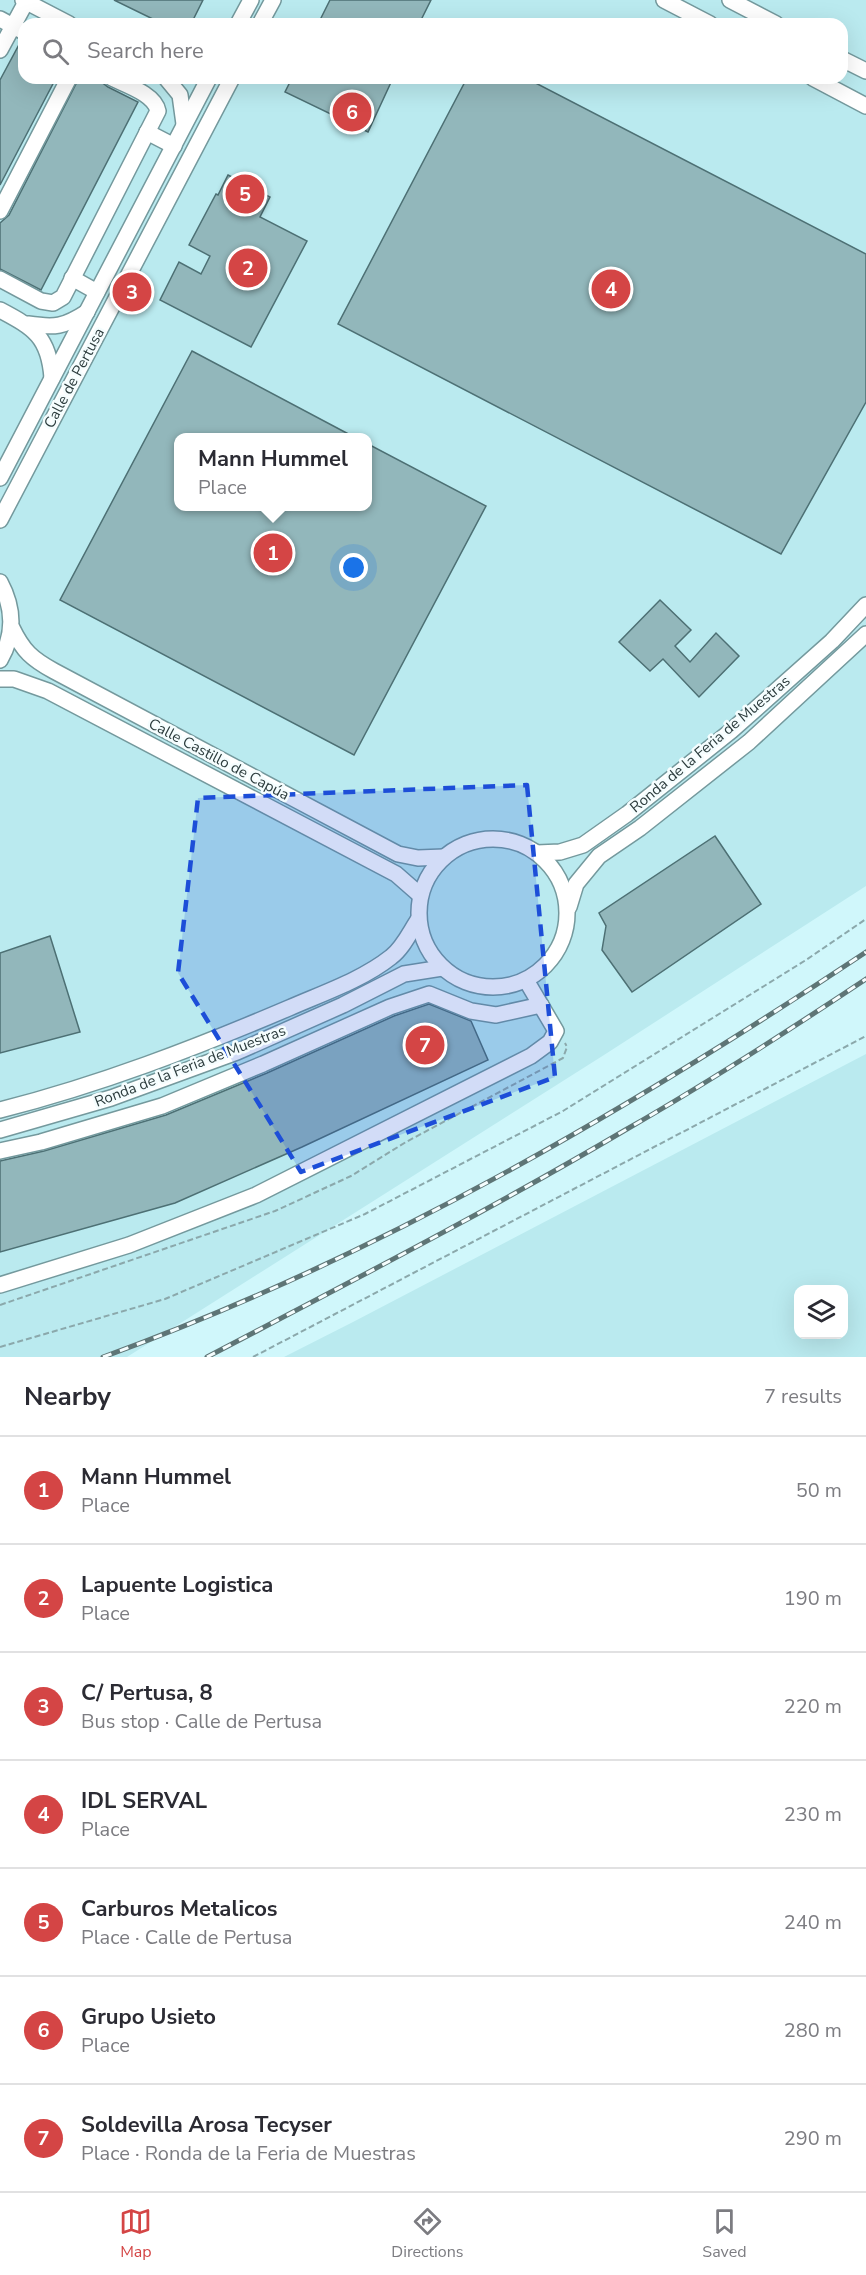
<!DOCTYPE html>
<html lang="en">
<head>
<meta charset="utf-8">
<style>
	:root { --surface:#fff; --page:#f2f2f3; --text:#2b2b33; --muted:#7c7c81; --line:#e1e1e2; --accent:#d44545 }
	body { margin:0; font-family:"Nunito Sans",sans-serif; background:var(--page); color:var(--text) }
	.controls { position:absolute; right:18px; bottom:18px; display:grid; overflow:hidden; border-radius:12px; box-shadow:0 6px 24px #0002 }
	.controls button { width:54px; height:54px; display:grid; place-items:center; padding:0; border:0; border-bottom:2px solid var(--line); background:var(--surface); color:var(--text); font:30px sans-serif }
	.you { position:absolute; left:354px; top:568px; width:21px; height:21px; margin:-15px; border:4px solid #fff; border-radius:50%; background:#1a73e8; box-shadow:0 0 0 9px #1a73e833 }
	.badge { display:grid; place-items:center; width:39px; height:39px; border-radius:50%; background:var(--accent); color:#fff; font-size:20px; font-weight:700 }
	.pin { position:absolute; translate:-50% -50%; border:3px solid #fff; box-shadow:0 2px 6px #0006 }
	.popup { position:absolute; left:174px; top:433px; width:198px; height:78px; box-sizing:border-box; display:grid; place-content:center; border-radius:12px; background:var(--surface); filter:drop-shadow(0 2px 4px #0005); font-size:20px; white-space:nowrap; color:var(--muted) }
	.popup b { font-size:22px; color:var(--text) }
	.popup::after { content:''; position:absolute; left:50%; top:100%; margin-left:-12px; border:12px solid transparent; border-top-color:var(--surface) }
	.list { margin:0; padding:0; list-style:none }
	h2 { display:flex; justify-content:space-between; align-items:center; height:78px; margin:0; padding:0 24px; font-size:26px }
	h2 small { font-size:20px; font-weight:400; color:var(--muted) }
	.list li { display:grid; grid-template-columns:39px 1fr auto; gap:18px; align-items:center; box-sizing:border-box; height:108px; padding:0 24px; border-top:2px solid var(--line) }
	.list b { display:block; font-size:22px; white-space:nowrap }
	.list p { margin:0; font-size:20px; white-space:nowrap; color:var(--muted) }
	.list em { font-size:20px; font-style:normal; color:var(--muted) }
	.icon { flex:none; width:33px; height:33px; fill:none; stroke:currentColor; stroke-width:2; stroke-linecap:round; stroke-linejoin:round }
	.map { position:relative; flex:none; width:866px; height:1357px; overflow:hidden }
	.search { position:absolute; background:var(--surface); box-shadow:0 6px 24px #0002; left:18px; right:18px; top:18px; height:66px; display:flex; align-items:center; gap:15px; box-sizing:border-box; padding:0 21px; border-radius:18px; color:var(--muted); font-size:22px }
	.sheet { height:834px; background:var(--surface) }
	nav { display:flex; justify-content:space-around; align-items:center; box-sizing:border-box; height:84px; border-top:2px solid var(--line); background:var(--surface); font-size:16px; color:var(--muted) }
	nav a { display:grid; justify-items:center; gap:3px }
	nav .on { color:var(--accent) }
	.map>svg:first-child { display:block }
</style>
</head>
<body>
<div class="map">
<svg width="866" height="1357" viewBox="0 0 866 1357">
	<rect width="100%" height="100%" fill="#d0f7fb"/>
	<g fill="#baeaef" fill-rule="evenodd">
		<path d="M0,0H866V886L604,1055L127,1357H0ZM24,24H842V78H24ZM178,438H368V506H178Z"/>
		<path d="M866,1054V1357H284L353,1322ZM798,1290H844V1334H798Z"/>
	</g>
	<g fill="#92b7bb" stroke="#4d7074" stroke-width="1.5">
		<polygon points="114,0 203,0 191,24 163,24"/>
		<polygon points="330,0 431,0 419,24 318,24"/>
		<polygon points="21,41 24,42 24,78 56,78 0,185 0,80"/>
		<polygon points="79,78 96,78 108,87 138,102 41,290 0,269 0,223 9,215"/>
		<polygon points="292,78 393,78 368,132 285,92"/>
		<polygon points="467,78 526,78 866,254 866,402 781,554 338,324"/>
		<polygon points="228,175 270,197 260,217 307,241 251,347 160,300 179,262 201,274 210,256 189,245 216,194 218,195"/>
		<polygon points="192,351 356,438 178,438 178,507 368,507 368,444 486,506 354,755 60,600"/>
		<polygon points="660,600 691,630 675,646 690,662 716,633 739,656 699,697 663,659 650,671 619,642"/>
		<polygon points="715,836 761,904 632,992 602,950 606,926 599,913"/>
		<polygon points="50,936 80,1032 0,1053 0,953"/>
		<polygon points="429,1004 471,1021 488,1060 302,1147 175,1203 0,1252 0,1161 44,1151 166,1115 267,1073 394,1016"/>
	</g>
	<g fill="none" stroke-linecap="round" stroke-linejoin="round">
		<defs>
			<g id="minor">
				<polyline points="23,0 69,24"/>
				<polyline points="664,0 710,24"/>
				<polyline points="730,0 776,24"/>
				<polyline points="0,19 24,32"/>
				<polyline points="238,24 251,0"/>
				<polyline points="260,24 273,0"/>
				<polyline points="0,50 26,2"/>
				<polyline points="842,59 866,71"/>
				<polyline points="166,78 180,95 184,124"/>
				<polyline points="813,78 866,106"/>
				<polyline points="147,132 174,146"/>
				<polyline points="0,211 69,78"/>
				<polyline points="72,278 97,292"/>
				<path d="M0,279L41,301L53,303L63,297L158,111C155,94 126,85 112,78"/>
				<path d="M0,310C34,328 49,337 52,378"/>
				<path d="M28,324C55,328 64,327 87,312"/>
				<polyline points="0,478 209,78"/>
				<polyline points="0,520 232,78"/>
				<path d="M0,582C14,608 15,634 0,660"/>
				<path d="M12,628C23,651 32,659 54,671L398,854L418,858L444,857"/>
				<polyline points="0,679 14,679 48,691 396,874 420,895"/>
				<circle cx="493" cy="913" r="74"/>
				<polyline points="537,853 560,852 583,845 627,814 731,731 832,641 866,605"/>
				<polyline points="569,907 576,884 599,856 640,828 749,742 866,634"/>
				<path d="M0,1110C99,1085 195,1048 289,1008C323,993 362,980 391,957C403,948 410,932 418,920"/>
				<polyline points="0,1130 111,1098 237,1052 343,1005 404,974 442,968"/>
				<polyline points="0,1151 41,1142 162,1106 263,1064 390,1007 429,994 471,1011 496,1015 541,1005"/>
				<polyline points="0,1285 129,1245 256,1195 531,1056 550,1042 556,1031 526,980"/>
			</g>
		</defs>
		<use href="#minor" stroke="#74999d" stroke-width="18"/>
		<g stroke="#8ba8ab" stroke-width="2" stroke-dasharray="6 3" stroke-linecap="butt">
			<polyline points="0,1305 275,1211 351,1176 406,1142 563,1058 567,1047 565,1043"/>
			<polyline points="0,1347 165,1299 365,1214 563,1111 806,960 866,919"/>
			<polyline points="253,1357 866,1036"/>
		</g>
		<use href="#minor" stroke="#fff" stroke-width="15"/>
		<defs>
			<g id="rail">
				<path d="M103,1357C374,1259 627,1111 866,952"/>
				<path d="M207,1357C348,1283 490,1210 627,1129C709,1082 788,1031 866,979"/>
			</g>
		</defs>
		<use href="#rail" stroke="#5e7576" stroke-width="5"/>
		<use href="#rail" stroke="#f5fdfe" stroke-width="3" stroke-dasharray="9" stroke-linecap="butt"/>
	</g>
	<path fill="#1d4ed8" fill-opacity="0.2" stroke="#1d4ed8" stroke-width="4.5" stroke-dasharray="12 8" stroke-linejoin="round" d="M527,785L555,1077L301,1172L178,973L198,798Z"/>
	<g text-anchor="middle" stroke-width="5" stroke-linejoin="round" paint-order="stroke">
		<g font-size="15" fill="#2c3c3d" stroke="#f5fdfe">
			<text transform="translate(74 378) rotate(-62)" y="5">Calle de Pertusa</text>
			<text transform="translate(710 744) rotate(-40)" y="5">Ronda de la Feria de Muestras</text>
			<text transform="translate(219 759) rotate(28)" y="5">Calle Castillo de Capúa</text>
			<text transform="translate(190 1066) rotate(-21)" y="5">Ronda de la Feria de Muestras</text>
		</g>
	</g>
</svg>
<div class="controls">
<button><svg class="icon" aria-label="layers" viewBox="0 0 24 24"><path d="M12 4l9 5-9 5-9-5zM3 14l9 5 9-5"/></svg></button>
</div>
<div class="you"></div>
<div class="pin badge" style="left:273px;top:553px">1</div>
<div class="popup"><b>Mann Hummel</b>Place</div>
<div class="pin badge" style="left:248px;top:268px">2</div>
<div class="pin badge" style="left:132px;top:292px">3</div>
<div class="pin badge" style="left:611px;top:289px">4</div>
<div class="pin badge" style="left:245px;top:194px">5</div>
<div class="pin badge" style="left:352px;top:112px">6</div>
<div class="pin badge" style="left:425px;top:1045px">7</div>
<div class="search"><svg class="icon" aria-label="search" viewBox="0 0 24 24"><circle cx="10" cy="10" r="6"/><path d="M15 15l6 6"/></svg>Search here</div>
</div>
<section class="sheet">
<h2>Nearby<small>7 results</small></h2>
<ul class="list">
<li><span class="badge">1</span><div><b>Mann Hummel</b><p>Place</p></div><em>50 m</em></li>
<li><span class="badge">2</span><div><b>Lapuente Logistica</b><p>Place</p></div><em>190 m</em></li>
<li><span class="badge">3</span><div><b>C/ Pertusa, 8</b><p>Bus stop · Calle de Pertusa</p></div><em>220 m</em></li>
<li><span class="badge">4</span><div><b>IDL SERVAL</b><p>Place</p></div><em>230 m</em></li>
<li><span class="badge">5</span><div><b>Carburos Metalicos</b><p>Place · Calle de Pertusa</p></div><em>240 m</em></li>
<li><span class="badge">6</span><div><b>Grupo Usieto</b><p>Place</p></div><em>280 m</em></li>
<li><span class="badge">7</span><div><b>Soldevilla Arosa Tecyser</b><p>Place · Ronda de la Feria de Muestras</p></div><em>290 m</em></li>
</ul>
</section>
<nav>
<a class="on"><svg class="icon" aria-label="map" viewBox="0 0 24 24"><path d="M3 6l6-2 6 2 6-2v14l-6 2-6-2-6 2zM9 4v14M15 6v14"/></svg>Map</a>
<a><svg class="icon" aria-label="directions" viewBox="0 0 24 24"><path d="M12 3l9 9-9 9-9-9zM9 14v-3h6M13 9l2 2-2 2"/></svg>Directions</a>
<a><svg class="icon" aria-label="saved" viewBox="0 0 24 24"><path d="M7 4h10v16l-5-4-5 4z"/></svg>Saved</a>
</nav>
</body>
</html>
